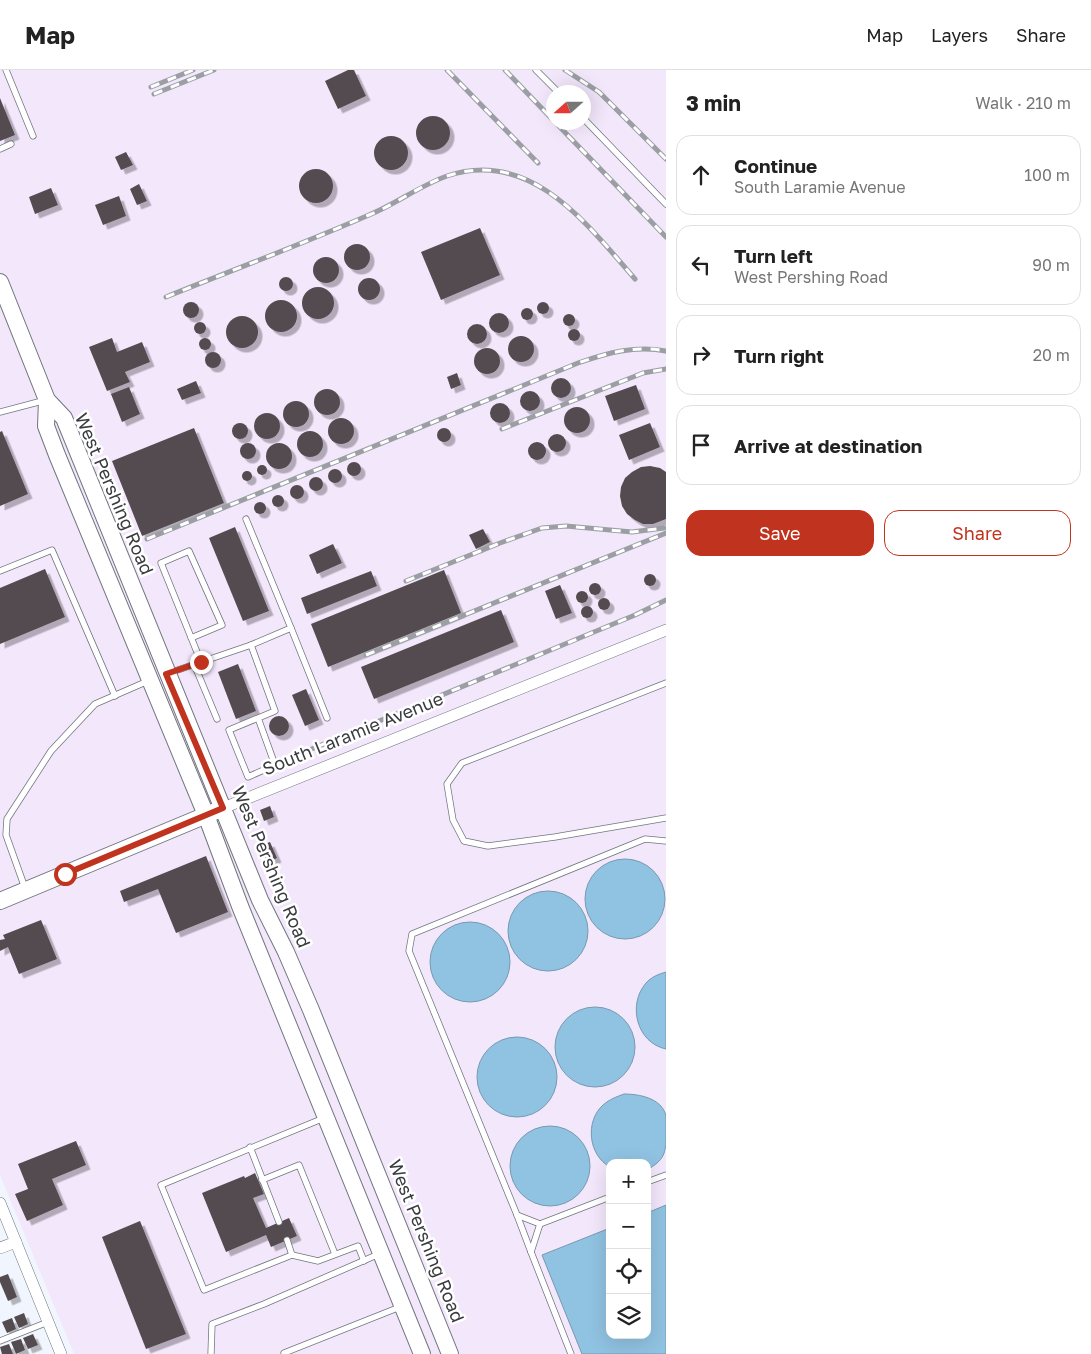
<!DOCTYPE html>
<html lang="en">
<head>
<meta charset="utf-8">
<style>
	:root { --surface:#fff; --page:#f6f6f6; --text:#222; --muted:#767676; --line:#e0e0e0; --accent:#c0341f }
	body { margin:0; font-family:"Golos Text",sans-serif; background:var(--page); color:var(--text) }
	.controls { position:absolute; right:15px; bottom:15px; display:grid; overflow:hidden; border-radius:10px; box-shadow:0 5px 20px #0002 }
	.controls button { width:45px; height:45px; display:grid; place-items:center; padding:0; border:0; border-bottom:1px solid var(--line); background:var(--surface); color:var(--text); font:25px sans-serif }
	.compass { position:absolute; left:546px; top:15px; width:45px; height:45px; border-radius:50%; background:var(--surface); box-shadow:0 5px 20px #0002; rotate:249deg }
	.stop { position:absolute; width:15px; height:15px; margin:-11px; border:4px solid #c0341f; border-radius:50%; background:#fff }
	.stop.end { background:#c0341f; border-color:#fff; box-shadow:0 1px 5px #0008 }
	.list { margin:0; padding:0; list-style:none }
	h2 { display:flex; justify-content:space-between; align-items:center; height:65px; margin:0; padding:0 20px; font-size:21px }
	h2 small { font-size:16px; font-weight:400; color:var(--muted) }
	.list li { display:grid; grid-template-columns:32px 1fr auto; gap:15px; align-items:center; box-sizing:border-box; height:80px; margin:0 10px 10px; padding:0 10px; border:1px solid var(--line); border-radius:15px }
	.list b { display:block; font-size:19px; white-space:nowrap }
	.list p { margin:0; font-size:16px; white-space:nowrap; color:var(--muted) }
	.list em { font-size:16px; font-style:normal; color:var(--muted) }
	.actions { display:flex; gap:10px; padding:15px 20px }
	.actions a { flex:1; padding:11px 0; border:1px solid var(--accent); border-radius:15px; text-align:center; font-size:18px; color:var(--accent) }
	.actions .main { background:var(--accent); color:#fff }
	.icon { flex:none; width:28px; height:28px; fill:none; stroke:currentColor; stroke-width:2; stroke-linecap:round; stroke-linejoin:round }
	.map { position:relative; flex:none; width:666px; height:1284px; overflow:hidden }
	header { display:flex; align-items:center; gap:30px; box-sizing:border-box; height:70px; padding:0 25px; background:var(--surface); border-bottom:1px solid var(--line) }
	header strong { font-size:24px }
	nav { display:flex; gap:28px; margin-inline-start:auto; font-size:18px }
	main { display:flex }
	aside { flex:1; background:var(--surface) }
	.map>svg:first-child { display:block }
</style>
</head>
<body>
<header>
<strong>Map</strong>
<nav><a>Map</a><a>Layers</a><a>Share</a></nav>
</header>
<main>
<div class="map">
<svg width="666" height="1284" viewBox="0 0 666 1284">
	<defs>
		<filter id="shadow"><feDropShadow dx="4.5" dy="4.5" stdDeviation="0" flood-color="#0004"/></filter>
	</defs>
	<rect width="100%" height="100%" fill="#f1f6fe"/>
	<path fill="#f3e7fb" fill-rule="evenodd" d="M0,0H666V1284H74L0,1105ZM554,22H584V52H554ZM610,1093H647V1265H610Z"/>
	<g fill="#90c2e1" stroke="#769ab0">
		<circle cx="625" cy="829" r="40"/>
		<circle cx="548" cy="861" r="40"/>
		<circle cx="470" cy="892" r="40"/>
		<path d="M666,902V979C637,973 627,935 646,913C651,907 659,904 666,902Z"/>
		<circle cx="595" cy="977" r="40"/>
		<circle cx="517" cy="1007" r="40"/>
		<path d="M624,1024C639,1024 662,1028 666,1046C666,1052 666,1059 666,1065C666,1084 664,1090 647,1100V1093H610V1097C588,1085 585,1051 603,1035C610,1029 616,1027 624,1024Z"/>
		<circle cx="550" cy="1096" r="40"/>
		<polygon points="666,1135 666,1284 582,1284 542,1185 610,1158 610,1265 647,1265 647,1143"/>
	</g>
	<g fill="#534b4f" filter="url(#shadow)">
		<polygon points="348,0 354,0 366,26 338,39 325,11"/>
		<polygon points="0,28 15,65 0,71"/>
		<circle cx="433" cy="63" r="17"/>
		<circle cx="391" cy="83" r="17"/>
		<polygon points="126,82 133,95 121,100 115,87"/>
		<circle cx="316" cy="116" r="17"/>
		<polygon points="139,114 147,131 137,135 130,119"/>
		<polygon points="51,118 58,135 35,144 29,127"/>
		<polygon points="119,126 126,146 103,155 95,135"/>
		<polygon points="480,158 500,205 441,230 421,182"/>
		<circle cx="357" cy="187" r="13"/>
		<circle cx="326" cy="200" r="13"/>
		<circle cx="286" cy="214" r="7"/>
		<circle cx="369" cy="219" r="11"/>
		<circle cx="318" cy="233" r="16"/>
		<circle cx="281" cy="246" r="16"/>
		<circle cx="543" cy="238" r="6"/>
		<circle cx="191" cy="240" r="8"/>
		<circle cx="527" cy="244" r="6"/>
		<circle cx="499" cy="253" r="10"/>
		<circle cx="569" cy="250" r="6"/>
		<circle cx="242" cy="262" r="16"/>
		<circle cx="200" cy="258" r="6"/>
		<circle cx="477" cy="264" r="10"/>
		<circle cx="574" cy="265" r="6"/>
		<circle cx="521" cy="279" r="13"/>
		<circle cx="205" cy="274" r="6"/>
		<polygon points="112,268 117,282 142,272 150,292 125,302 130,312 107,321 89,277"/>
		<circle cx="487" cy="291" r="13"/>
		<circle cx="213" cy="290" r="8"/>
		<polygon points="457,303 461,315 451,319 447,307"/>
		<circle cx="561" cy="318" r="10"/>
		<polygon points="196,311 201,323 182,330 177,319"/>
		<polygon points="636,315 645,339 614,351 605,326"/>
		<polygon points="129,317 140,344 122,352 111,324"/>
		<circle cx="327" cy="332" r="13"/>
		<circle cx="530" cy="331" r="10"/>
		<circle cx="296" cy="344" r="13"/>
		<circle cx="500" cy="343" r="10"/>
		<circle cx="577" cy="350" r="13"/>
		<circle cx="267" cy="356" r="13"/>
		<circle cx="341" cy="361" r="13"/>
		<polygon points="650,353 660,377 629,390 619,365"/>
		<circle cx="240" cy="361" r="8"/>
		<polygon points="194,358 224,433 142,466 112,391"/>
		<circle cx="444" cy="365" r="7"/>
		<circle cx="310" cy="374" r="13"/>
		<polygon points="2,361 28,424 0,436 0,362"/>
		<circle cx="557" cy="373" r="9"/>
		<circle cx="537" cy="381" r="9"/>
		<circle cx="279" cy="386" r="13"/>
		<circle cx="248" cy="381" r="8"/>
		<circle cx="354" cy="399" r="7"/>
		<circle cx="262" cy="400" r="5"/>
		<polygon points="650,396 660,398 666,402 666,449 653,454 643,454 635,450 627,444 622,436 620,426 621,417 625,408 632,402 641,397"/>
		<circle cx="335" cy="406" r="7"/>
		<circle cx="247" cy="406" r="5"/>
		<circle cx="316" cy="414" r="7"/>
		<circle cx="297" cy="422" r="7"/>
		<circle cx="278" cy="431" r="6"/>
		<circle cx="260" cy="438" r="6"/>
		<polygon points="235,457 269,541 243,551 209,468"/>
		<polygon points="483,459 490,472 476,479 469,465"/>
		<polygon points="333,474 342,493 317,504 309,485"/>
		<polygon points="45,499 65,547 0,574 0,518"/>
		<polygon points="444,500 461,543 328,597 311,554"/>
		<polygon points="371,501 377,516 307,544 301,528"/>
		<circle cx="650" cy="510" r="6"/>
		<circle cx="595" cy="519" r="6"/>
		<polygon points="560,515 572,543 556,549 545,521"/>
		<circle cx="582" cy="527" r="6"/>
		<circle cx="604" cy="534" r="6"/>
		<circle cx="587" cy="542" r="6"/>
		<polygon points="501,540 514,572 374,629 361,597"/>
		<polygon points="238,594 256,641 236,649 218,602"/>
		<polygon points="306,619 319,650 305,656 292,625"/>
		<circle cx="279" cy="656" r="10"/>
		<polygon points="270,736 274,747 264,751 260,740"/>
		<polygon points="270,772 277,788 266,793 259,776"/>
		<polygon points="206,786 228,842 176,863 158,819 124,832 120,821"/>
		<polygon points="41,850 57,889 19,904 8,877 0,881 0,870 5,869 3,865"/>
		<polygon points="76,1071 86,1095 52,1109 63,1135 27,1151 15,1124 28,1119 18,1094"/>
		<polygon points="255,1103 264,1124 253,1128 266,1158 289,1148 297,1166 271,1177 266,1165 226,1182 202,1123 244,1106 245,1108"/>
		<polygon points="140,1151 186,1264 146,1279 102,1167"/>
		<polygon points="8,1204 17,1227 8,1231 0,1212 0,1207"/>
		<polygon points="24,1243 28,1254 19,1258 14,1247"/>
		<polygon points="12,1248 16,1259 7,1263 2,1252"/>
		<polygon points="33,1264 38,1275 28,1279 23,1268"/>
		<polygon points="21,1269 25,1280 16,1284 11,1272"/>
		<polygon points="9,1274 13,1284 2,1284 0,1277"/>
	</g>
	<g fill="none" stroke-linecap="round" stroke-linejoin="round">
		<defs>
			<g id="lane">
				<polyline points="6,0 33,66"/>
				<polyline points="536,0 558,22"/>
				<polyline points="584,49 666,134"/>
				<polyline points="0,79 11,74"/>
				<polyline points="0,342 46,330"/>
				<polyline points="246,449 291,558 251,575"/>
				<polyline points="0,501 52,480 115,626"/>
				<polyline points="291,558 327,648"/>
				<polyline points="191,568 222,555 189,481 161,493 201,592"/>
				<polyline points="194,594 217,649"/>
				<polyline points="169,603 251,575 275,641 229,660 248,707 275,695 258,648"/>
				<polyline points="666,613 462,693 447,714 453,750 464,771 488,776 555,767 666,748"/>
				<polyline points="25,818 6,765 7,749 51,681 95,634 148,611"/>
				<polyline points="324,1048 161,1115 204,1220 292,1185 318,1191 358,1176 364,1191"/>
				<polyline points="250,1077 279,1152"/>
				<polyline points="262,1110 299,1095 335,1184"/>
				<polyline points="647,1112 666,1105"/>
				<polyline points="517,1145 531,1182"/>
				<polyline points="540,1154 517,1145 409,881 412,864 645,769 666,771"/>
				<polyline points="287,1170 292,1185"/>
				<polyline points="0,1271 48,1252"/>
				<polyline points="284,1283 400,1237"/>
				<polyline points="211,1284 212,1254 264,1234 379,1184"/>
				<polyline points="571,1284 531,1182 540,1154 610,1127"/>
			</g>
			<g id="street">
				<polyline points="223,738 666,560"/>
				<polyline points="0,1133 61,1284"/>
				<polyline points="0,1178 16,1172"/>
			</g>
			<g id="secondary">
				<polyline points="0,212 47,330 64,348 260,830 286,882 311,940 450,1284"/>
				<polyline points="47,330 46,356 57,385 206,745 240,836 422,1284"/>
				<polyline points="0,831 216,741"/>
			</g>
		</defs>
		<use href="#lane" stroke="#71767d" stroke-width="7"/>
		<use href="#street" stroke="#71767d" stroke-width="12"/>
		<use href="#secondary" stroke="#71767d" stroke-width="18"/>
		<use href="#lane" stroke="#fff" stroke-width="5.5"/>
		<use href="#street" stroke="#fff" stroke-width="11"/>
		<use href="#secondary" stroke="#fff" stroke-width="16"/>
		<defs>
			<g id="rail">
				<polyline points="447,0 538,93"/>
				<polyline points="505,0 554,51"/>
				<polyline points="565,0 599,22 666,89"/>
				<polyline points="151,17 193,0"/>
				<polyline points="154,24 214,0"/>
				<polyline points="555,52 666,167"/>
				<path d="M166,227C233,200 302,174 369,145C396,134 419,116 447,106C531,78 587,154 635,209"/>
				<polyline points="502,359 643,303 666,299"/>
				<path d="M147,469L578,293C607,283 635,275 666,281"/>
				<polyline points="406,511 500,473 542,458 566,456 632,462 664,458"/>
				<polyline points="366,585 666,463"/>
				<polyline points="302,683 635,545 666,530"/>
			</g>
		</defs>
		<use href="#rail" stroke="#9b9fa4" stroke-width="5"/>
		<use href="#rail" stroke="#fff" stroke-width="3" stroke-dasharray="9" stroke-linecap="butt"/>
	</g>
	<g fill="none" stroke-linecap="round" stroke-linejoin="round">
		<polyline stroke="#c0341f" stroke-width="6" points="65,804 223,738 166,604 201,592"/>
	</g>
	<g text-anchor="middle" stroke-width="5" stroke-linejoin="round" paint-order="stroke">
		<g font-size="18" fill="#3a3c3f" stroke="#fff">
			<text transform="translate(114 424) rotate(67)" y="6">West Pershing Road</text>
			<text transform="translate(353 664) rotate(-22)" y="6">South Laramie Avenue</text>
			<text transform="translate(271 797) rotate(67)" y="6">West Pershing Road</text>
			<text transform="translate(426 1171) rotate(68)" y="6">West Pershing Road</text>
		</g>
	</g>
</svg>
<div class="controls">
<button>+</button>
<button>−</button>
<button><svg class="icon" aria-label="locate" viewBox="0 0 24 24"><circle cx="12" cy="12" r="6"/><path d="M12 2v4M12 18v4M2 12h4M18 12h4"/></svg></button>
<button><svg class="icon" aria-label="layers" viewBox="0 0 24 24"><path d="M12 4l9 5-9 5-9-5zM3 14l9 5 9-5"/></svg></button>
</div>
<svg class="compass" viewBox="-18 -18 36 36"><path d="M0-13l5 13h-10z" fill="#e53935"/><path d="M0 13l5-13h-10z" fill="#767676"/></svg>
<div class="stop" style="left:65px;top:804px"></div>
<div class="stop end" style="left:201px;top:592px"></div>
</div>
<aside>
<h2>3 min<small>Walk · 210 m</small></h2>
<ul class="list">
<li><svg class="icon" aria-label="ahead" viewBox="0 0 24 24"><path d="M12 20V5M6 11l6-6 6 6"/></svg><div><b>Continue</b><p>South Laramie Avenue</p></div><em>100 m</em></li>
<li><svg class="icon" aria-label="left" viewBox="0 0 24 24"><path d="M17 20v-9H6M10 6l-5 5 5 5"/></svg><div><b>Turn left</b><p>West Pershing Road</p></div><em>90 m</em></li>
<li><svg class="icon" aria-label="right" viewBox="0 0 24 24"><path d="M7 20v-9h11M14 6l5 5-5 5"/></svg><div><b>Turn right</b></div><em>20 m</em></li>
<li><svg class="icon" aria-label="arrive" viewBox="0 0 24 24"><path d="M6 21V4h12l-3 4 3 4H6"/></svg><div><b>Arrive at destination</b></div></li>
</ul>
<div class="actions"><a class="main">Save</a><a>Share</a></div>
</aside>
</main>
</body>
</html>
